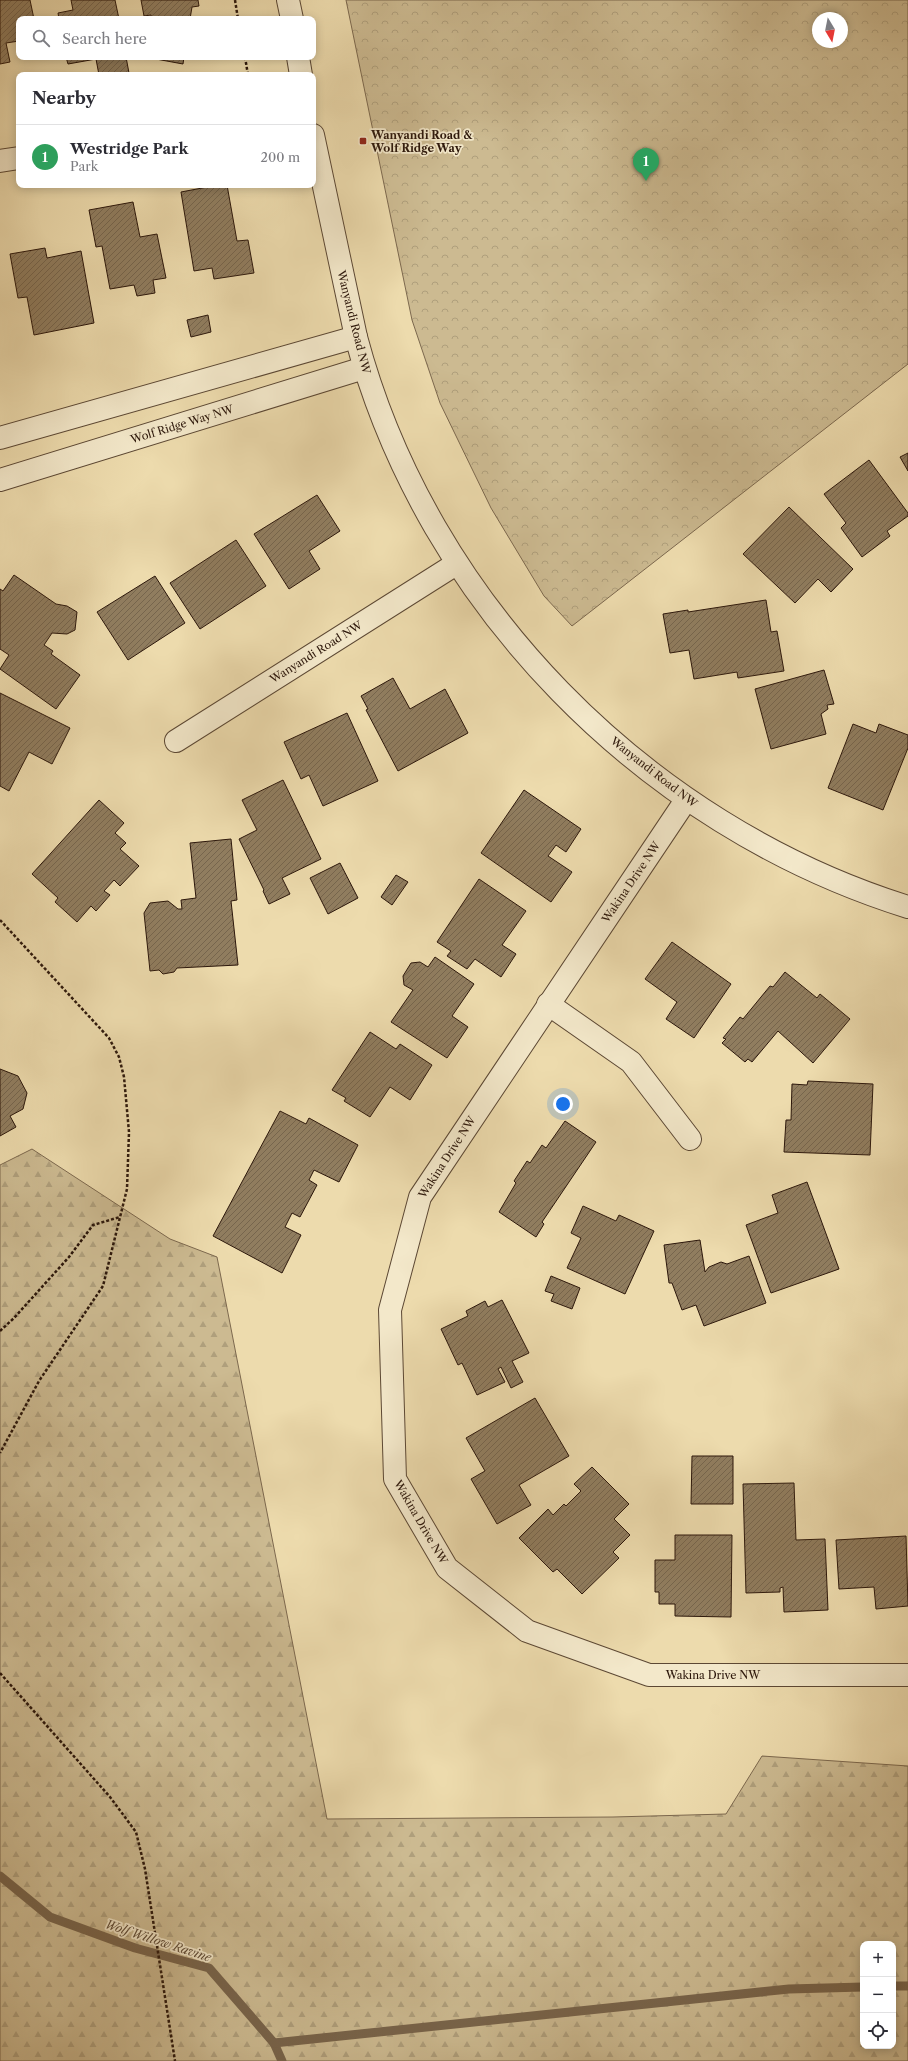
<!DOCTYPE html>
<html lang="en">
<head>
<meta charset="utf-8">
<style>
	:root { --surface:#fff; --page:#f2f2f3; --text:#2b2b33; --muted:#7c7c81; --line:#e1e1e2; --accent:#111827 }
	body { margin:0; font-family:"Libre Caslon Text",serif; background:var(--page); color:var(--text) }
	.controls { position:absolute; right:12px; bottom:12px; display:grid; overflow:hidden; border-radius:8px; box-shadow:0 2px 10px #0003 }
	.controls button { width:36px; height:36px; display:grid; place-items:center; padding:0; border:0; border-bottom:1px solid var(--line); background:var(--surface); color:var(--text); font:20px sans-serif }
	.compass { position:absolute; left:812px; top:12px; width:36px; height:36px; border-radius:50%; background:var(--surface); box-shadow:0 2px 10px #0003; rotate:170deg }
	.you { position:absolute; left:563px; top:1104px; width:14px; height:14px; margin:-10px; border:3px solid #fff; border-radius:50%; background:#1a73e8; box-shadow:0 0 0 6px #1a73e833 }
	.badge { display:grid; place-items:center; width:26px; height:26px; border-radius:50%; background:var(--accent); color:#fff; font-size:13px; font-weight:700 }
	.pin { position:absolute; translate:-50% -33px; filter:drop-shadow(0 1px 2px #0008) }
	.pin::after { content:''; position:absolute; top:21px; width:14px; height:12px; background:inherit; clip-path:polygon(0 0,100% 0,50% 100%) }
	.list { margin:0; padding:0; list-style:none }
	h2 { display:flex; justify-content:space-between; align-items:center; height:52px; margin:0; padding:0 16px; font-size:17px }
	h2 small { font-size:13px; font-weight:400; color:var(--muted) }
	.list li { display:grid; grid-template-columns:26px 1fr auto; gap:12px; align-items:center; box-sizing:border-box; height:64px; padding:0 16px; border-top:1px solid var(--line) }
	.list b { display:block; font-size:15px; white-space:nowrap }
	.list p { margin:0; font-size:13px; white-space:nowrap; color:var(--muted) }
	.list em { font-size:13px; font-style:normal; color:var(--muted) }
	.icon { flex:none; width:22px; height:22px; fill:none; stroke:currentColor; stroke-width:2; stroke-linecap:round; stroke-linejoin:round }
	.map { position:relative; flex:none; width:908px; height:2061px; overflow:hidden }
	.search { position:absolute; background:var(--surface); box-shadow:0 2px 10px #0003; left:16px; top:16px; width:300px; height:44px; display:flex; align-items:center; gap:10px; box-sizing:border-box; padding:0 14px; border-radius:8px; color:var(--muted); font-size:15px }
	.panel { position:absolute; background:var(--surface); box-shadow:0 2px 10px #0003; left:16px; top:72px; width:300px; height:116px; border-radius:8px }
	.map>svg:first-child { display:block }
</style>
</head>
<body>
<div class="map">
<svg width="908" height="2061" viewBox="0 0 908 2061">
	<defs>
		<pattern id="forest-firs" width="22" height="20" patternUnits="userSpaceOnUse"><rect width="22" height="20" fill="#ccba91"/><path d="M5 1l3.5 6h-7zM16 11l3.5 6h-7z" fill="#af9f7c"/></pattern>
		<pattern id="park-crowns" width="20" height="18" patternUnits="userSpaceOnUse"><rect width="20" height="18" fill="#ccba91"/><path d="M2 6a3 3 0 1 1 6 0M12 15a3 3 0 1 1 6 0" fill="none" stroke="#af9f7c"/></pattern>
		<pattern id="building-hatch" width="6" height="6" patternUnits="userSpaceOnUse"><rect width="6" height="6" fill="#907d5f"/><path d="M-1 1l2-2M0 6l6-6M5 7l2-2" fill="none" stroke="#76654d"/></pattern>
	</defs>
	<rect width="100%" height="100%" fill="#eddbad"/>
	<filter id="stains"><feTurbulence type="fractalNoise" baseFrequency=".005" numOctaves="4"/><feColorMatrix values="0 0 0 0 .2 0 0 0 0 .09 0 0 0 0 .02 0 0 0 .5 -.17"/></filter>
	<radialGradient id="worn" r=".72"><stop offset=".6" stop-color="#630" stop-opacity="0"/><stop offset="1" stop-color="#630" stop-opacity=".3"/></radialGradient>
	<path fill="url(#forest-firs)" stroke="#7c684e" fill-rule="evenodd" d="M32,1149L170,1239L217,1257L327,1819L613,1817L726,1814L762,1756L908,1766V2061H0V1165ZM863,1944H893V2046H863Z"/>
	<path fill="url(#park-crowns)" stroke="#7c684e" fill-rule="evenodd" d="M346,0H908V364L572,626L544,596L491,508L440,403L412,320ZM818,18H842V42H818Z"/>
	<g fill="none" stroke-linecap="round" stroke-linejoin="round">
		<g stroke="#78644b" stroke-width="9">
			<polyline points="0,1876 50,1917 135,1948 209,1968 274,2043 282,2061"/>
			<polyline points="893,1986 908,1986"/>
			<polyline points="274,2043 789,1989 863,1987"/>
		</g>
	</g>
	<g fill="url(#building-hatch)" stroke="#2c170b">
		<polygon points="0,0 30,0 34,19 19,19 19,41 6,43 10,62 0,64"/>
		<polygon points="71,0 115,0 119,19 59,19 58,13 73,10"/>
		<polygon points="141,0 198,0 199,6 192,7 190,19 151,19 151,15 144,16"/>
		<polygon points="66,57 126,57 129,73 99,75 96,59 68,64"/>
		<polygon points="145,57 184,57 183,64"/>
		<polygon points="218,185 227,185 237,241 248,240 254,273 214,279 212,268 194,271 181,192"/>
		<polygon points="133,202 140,237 157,234 166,278 153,280 155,293 137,296 134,285 110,289 102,246 96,247 89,210"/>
		<polygon points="45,248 47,258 81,251 94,323 34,335 27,297 18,298 10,254"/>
		<polygon points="208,315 211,332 191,337 187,320"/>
		<polygon points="908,453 908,471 900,457"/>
		<polygon points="869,460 908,513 908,516 887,531 890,536 862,557 841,528 846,523 824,494"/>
		<polygon points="317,495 340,531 309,551 320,569 289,589 254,534"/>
		<polygon points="789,507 853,569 831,592 818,579 795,603 743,554"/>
		<polygon points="236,540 266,586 200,629 170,583"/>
		<polygon points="14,575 56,604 67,606 77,612 75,630 67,634 52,633 44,645 53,651 51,654 80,675 56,709 0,669 9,655 0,649 0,589 3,591"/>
		<polygon points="155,576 185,623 128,660 97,612"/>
		<polygon points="766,600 771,632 777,631 784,671 738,678 737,672 694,679 689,650 670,653 663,614 688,610 688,612"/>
		<polygon points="824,670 834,704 827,705 828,709 821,714 826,734 771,749 755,689"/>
		<polygon points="393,678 410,709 445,689 468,733 398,771 366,710 368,709 361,696"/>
		<polygon points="0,693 70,728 52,764 29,752 9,791 0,786"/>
		<polygon points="347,713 378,781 323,806 309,775 301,779 284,742"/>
		<polygon points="853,724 876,733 879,724 908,735 908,748 883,810 828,788"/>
		<polygon points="283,780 321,859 282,878 290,894 269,904 263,891 264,890 239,839 257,830 242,800"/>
		<polygon points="524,790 581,829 566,852 556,845 548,856 572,872 551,902 481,853"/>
		<polygon points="99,800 124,823 115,833 126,843 120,849 139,866 120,886 114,880 104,891 110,895 96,911 91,906 77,922 55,902 58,898 32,874"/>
		<polygon points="231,839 237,900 231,901 238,965 177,968 174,972 163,974 159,970 150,971 144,913 150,903 168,901 178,909 182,909 181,900 196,898 190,843"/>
		<polygon points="340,863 358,898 328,914 310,878"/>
		<polygon points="396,875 408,882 392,905 381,897"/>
		<polygon points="479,879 526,911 502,945 516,954 501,977 475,959 467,969 447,956 451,951 437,942"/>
		<polygon points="672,942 731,984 694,1038 666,1019 677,1002 645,979"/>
		<polygon points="435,957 474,984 452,1016 468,1027 447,1058 391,1022 413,990 404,985 403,976 411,963 420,962 428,967"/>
		<polygon points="785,972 817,998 820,994 850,1019 813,1063 778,1031 752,1062 748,1059 745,1062 722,1043 726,1039 723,1038 740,1017 743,1019 770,986 773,987"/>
		<polygon points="370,1032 396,1049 400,1044 432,1065 410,1100 390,1087 370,1117 344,1101 346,1098 332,1090"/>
		<polygon points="0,1069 18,1076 27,1093 23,1109 10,1116 16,1127 0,1136"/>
		<polygon points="808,1081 873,1084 870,1155 784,1152 786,1120 791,1120 792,1084 807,1085"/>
		<polygon points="280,1111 306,1124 309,1118 358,1145 339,1182 314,1170 309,1180 317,1185 300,1217 292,1213 285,1227 301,1235 282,1273 213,1236"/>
		<polygon points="565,1121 596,1142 542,1222 544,1224 536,1237 499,1212 516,1183 514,1181 527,1161 530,1163 542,1145 546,1148"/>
		<polygon points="807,1182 839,1269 771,1293 746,1225 778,1213 772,1195"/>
		<polygon points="583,1206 616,1221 619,1215 654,1231 625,1294 567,1268 581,1238 571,1233"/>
		<polygon points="700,1240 705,1272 709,1267 721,1262 727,1264 749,1256 766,1303 704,1326 696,1305 682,1310 672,1283 669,1283 664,1245"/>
		<polygon points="551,1276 580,1288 572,1309 551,1301 554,1294 545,1291"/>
		<polygon points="502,1300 529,1353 512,1361 523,1382 511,1388 501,1367 498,1369 505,1382 477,1395 462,1363 458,1365 441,1329 468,1316 466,1311 485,1301 488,1307"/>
		<polygon points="535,1398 569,1456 519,1485 531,1505 497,1524 471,1479 485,1471 466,1438"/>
		<polygon points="692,1456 733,1456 733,1504 691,1504"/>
		<polygon points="592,1467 629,1504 614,1519 630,1535 613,1552 619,1558 582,1594 557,1569 553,1572 519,1538 548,1509 553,1515 564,1504 566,1506 581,1491 574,1484"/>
		<polygon points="794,1483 796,1540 825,1539 828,1610 784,1612 783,1587 780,1588 780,1592 746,1593 743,1484"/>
		<polygon points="675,1535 732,1535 731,1617 675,1616 675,1604 659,1604 659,1592 655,1592 655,1560 675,1560"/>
		<polygon points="906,1536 908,1606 876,1609 874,1587 839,1589 836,1540"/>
	</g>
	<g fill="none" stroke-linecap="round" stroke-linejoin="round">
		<defs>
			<g id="minor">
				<polyline points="0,161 19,158"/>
				<polyline points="0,438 356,337"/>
				<polyline points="0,480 364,368"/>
				<polyline points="176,741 456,564"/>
				<polyline points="686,800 420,1197 390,1310 395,1479 447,1568 527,1631 649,1675 908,1675"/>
				<polyline points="548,1004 631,1062 690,1139"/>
			</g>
			<g id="tertiary">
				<polyline points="288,0 292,19"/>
				<polyline points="298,57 301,75"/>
				<path d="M313,135L356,337C427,604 645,825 908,907"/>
			</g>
		</defs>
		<use href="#minor" stroke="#5c4834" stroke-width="24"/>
		<use href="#tertiary" stroke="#5c4834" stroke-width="24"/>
		<g stroke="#2c170b" stroke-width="2.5" stroke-dasharray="3 2" stroke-linecap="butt">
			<polyline points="235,0 238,19"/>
			<polyline points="245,57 248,75"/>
			<polyline points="0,920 109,1038 119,1057 124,1077 129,1132 127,1189 103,1286 39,1381 0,1453"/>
			<polyline points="0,1331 14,1318 69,1257 93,1225 120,1217"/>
			<polyline points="0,1673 110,1797 136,1832 145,1869 175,2061"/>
		</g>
		<use href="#minor" stroke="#f3e8ca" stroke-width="22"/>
		<use href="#tertiary" stroke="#f3e8ca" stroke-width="22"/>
	</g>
	<rect fill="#8f2418" stroke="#f3e8ca" stroke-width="1.5" x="359" y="137" width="8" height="8" rx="2"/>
	<g text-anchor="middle" stroke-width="3.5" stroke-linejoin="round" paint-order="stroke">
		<g font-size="11" font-weight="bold" fill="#2c170b" stroke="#f3e8ca" text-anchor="start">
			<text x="371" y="139">Wanyandi Road &amp;<tspan x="371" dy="13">Wolf Ridge Way</tspan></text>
		</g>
		<g font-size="11" fill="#2c170b" stroke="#f3e8ca">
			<text transform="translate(354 322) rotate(76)" y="4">Wanyandi Road NW</text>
			<text transform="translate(182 424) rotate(-17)" y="4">Wolf Ridge Way NW</text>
			<text transform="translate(316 652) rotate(-32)" y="4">Wanyandi Road NW</text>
			<text transform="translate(654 772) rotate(38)" y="4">Wanyandi Road NW</text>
			<text transform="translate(631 882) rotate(-56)" y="4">Wakina Drive NW</text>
			<text transform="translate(447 1157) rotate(-57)" y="4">Wakina Drive NW</text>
			<text transform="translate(421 1522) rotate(60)" y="4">Wakina Drive NW</text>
			<text x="713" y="1679">Wakina Drive NW</text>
		</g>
		<g font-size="12" font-style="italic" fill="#5f4b36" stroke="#f3e8ca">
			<text transform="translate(158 1941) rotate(18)" y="4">Wolf Willow Ravine</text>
		</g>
	</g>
	<rect width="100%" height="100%" filter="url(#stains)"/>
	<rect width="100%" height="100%" fill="url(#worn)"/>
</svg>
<div class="controls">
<button>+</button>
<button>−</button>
<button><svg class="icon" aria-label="locate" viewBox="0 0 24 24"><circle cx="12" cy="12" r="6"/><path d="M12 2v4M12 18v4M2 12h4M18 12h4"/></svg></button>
</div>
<svg class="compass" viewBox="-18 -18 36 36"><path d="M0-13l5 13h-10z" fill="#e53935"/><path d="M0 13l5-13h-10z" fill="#7c7c81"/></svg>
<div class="you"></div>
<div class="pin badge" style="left:646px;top:181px;background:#2e9e5b">1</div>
<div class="search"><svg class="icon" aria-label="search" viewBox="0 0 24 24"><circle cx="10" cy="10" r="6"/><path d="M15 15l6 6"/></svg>Search here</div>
<section class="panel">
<h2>Nearby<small></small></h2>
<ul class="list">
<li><span class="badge" style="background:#2e9e5b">1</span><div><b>Westridge Park</b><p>Park</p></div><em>200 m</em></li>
</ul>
</section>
</div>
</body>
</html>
